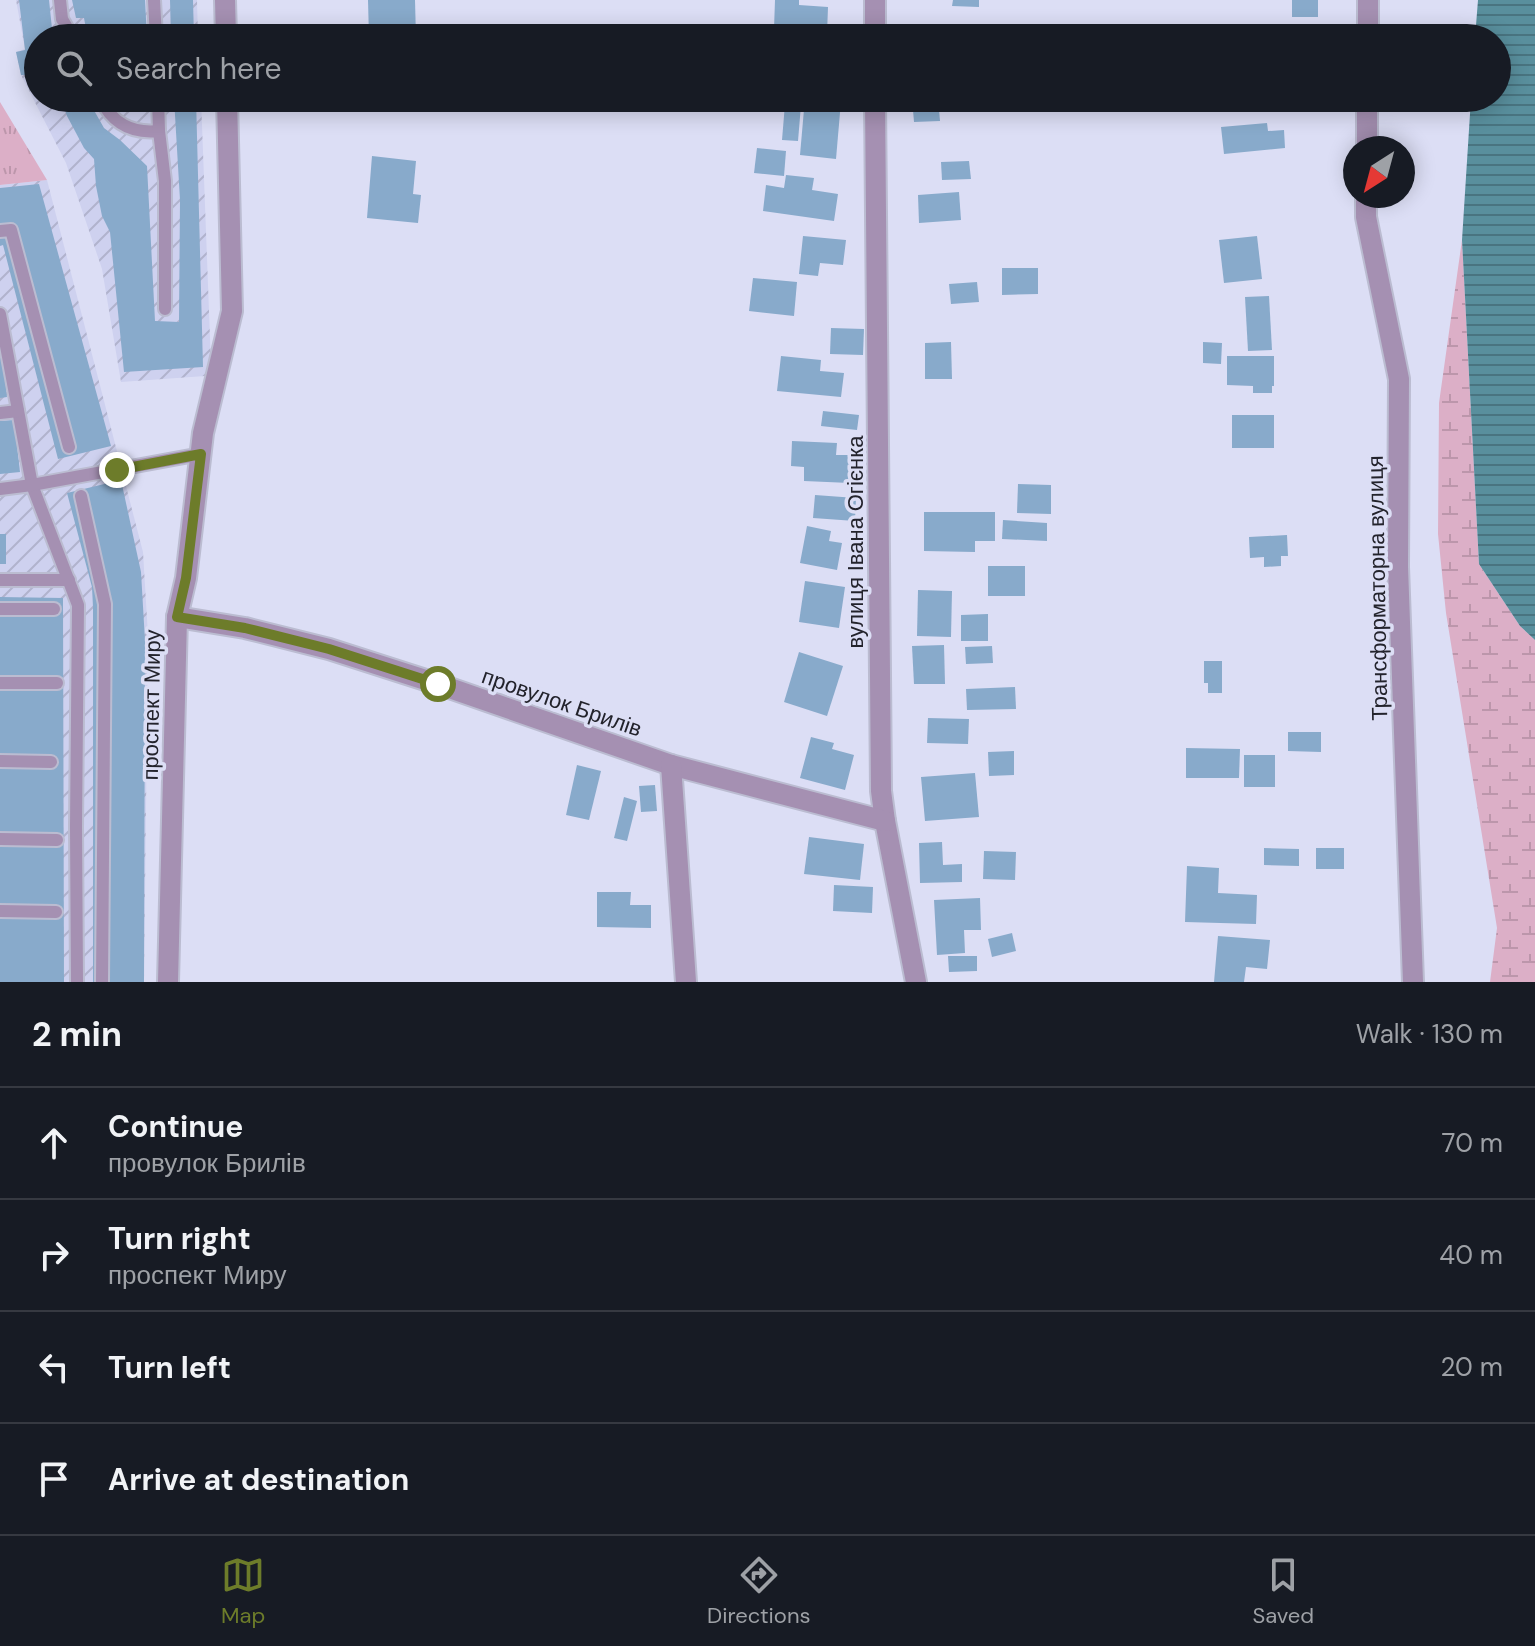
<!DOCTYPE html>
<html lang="en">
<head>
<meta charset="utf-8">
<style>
	:root { --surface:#171b24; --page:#20242c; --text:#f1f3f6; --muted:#9ea1a6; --line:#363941; --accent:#6d7c2a }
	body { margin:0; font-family:"DM Sans",sans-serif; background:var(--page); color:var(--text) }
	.compass { position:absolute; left:1343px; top:136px; width:72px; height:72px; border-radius:50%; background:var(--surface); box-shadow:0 4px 20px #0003; rotate:216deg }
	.stop { position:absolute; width:24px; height:24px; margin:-18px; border:6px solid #6d7c2a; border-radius:50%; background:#fff }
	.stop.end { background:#6d7c2a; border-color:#fff; box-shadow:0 2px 8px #0008 }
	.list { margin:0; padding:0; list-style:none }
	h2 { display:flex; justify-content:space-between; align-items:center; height:104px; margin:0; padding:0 32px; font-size:34px }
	h2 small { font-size:26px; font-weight:400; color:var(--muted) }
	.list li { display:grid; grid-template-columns:52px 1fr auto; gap:24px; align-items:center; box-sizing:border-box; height:112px; padding:0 32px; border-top:2px solid var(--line) }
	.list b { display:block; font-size:30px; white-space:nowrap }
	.list p { margin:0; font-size:26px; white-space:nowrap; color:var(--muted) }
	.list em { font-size:26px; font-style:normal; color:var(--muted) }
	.icon { flex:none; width:44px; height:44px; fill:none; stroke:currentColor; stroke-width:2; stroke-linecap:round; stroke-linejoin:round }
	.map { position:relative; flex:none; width:1535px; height:982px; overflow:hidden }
	.search { position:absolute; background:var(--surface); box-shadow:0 4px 20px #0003; left:24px; right:24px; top:24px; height:88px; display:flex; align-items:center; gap:20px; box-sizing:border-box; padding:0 28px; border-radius:44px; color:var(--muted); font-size:30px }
	.sheet { height:552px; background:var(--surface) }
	nav { display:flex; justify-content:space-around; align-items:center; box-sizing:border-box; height:112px; border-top:2px solid var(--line); background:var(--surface); font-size:22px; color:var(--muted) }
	nav a { display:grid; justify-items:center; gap:4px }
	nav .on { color:var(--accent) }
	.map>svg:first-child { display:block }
</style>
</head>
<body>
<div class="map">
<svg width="1535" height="982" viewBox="0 0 1535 982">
	<defs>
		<pattern id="industrial-furrows" width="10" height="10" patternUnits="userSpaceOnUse" patternTransform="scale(2)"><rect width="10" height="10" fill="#ced1ef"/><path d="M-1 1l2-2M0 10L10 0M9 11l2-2" fill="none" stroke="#b1b3cd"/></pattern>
		<pattern id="grass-tufts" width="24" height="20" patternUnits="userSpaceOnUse" patternTransform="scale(2)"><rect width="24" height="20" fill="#dcafc7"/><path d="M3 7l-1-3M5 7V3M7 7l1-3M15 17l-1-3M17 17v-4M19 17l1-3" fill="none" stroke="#bc96ab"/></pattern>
		<pattern id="wetland-marsh" width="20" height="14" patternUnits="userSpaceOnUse" patternTransform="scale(2)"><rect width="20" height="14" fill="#dcafc7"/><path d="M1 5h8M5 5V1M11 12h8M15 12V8" fill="none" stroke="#bc96ab"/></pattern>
		<pattern id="water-rules" width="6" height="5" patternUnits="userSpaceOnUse" patternTransform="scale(2)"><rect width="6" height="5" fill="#598f9d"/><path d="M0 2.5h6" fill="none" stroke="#497480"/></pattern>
	</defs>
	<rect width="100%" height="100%" fill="#dcdef5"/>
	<g fill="url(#industrial-furrows)">
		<polygon points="16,0 197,0 198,38 38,38 38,98 201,98 211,365 205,376 121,382 102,269 66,163 21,75 16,52 25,49"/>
		<polygon points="47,180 143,552 148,635 144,982 0,982 0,185"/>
	</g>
	<polygon fill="url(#grass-tufts)" points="0,102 47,180 0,185"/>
	<polygon fill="url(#wetland-marsh)" points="1462,240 1479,564 1520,626 1535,640 1535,982 1490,982 1497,928 1446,613 1438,534 1439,403"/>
	<polygon fill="url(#water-rules)" points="1478,0 1535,0 1535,640 1520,626 1479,564 1462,240 1471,98 1497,98 1497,38 1475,38"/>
	<g fill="#88aacb">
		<polygon points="19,0 49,0 53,38 38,38 38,75 21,75 16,52 25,50"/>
		<polygon points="72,0 145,0 147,38 109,38 109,30 87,34 84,18 76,18"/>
		<polygon points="170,0 193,0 194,38 171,38"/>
		<polygon points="368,0 415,0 416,38 369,38"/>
		<polygon points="775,0 799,0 799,5 828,7 827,34 774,29"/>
		<polygon points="953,0 979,0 979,7 952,6"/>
		<rect x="1292" y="0" width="26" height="17"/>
		<polygon points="46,98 87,98 104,128 120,140 147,166 155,321 179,322 180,200 174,98 196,98 203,367 124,372 110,232 102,216 96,186 94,159 84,148 67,116 61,99 48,104"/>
		<polygon points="805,98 841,101 836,159 800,155"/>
		<polygon points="912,98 938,98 940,121 914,122"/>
		<polygon points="785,104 801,105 798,141 782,140"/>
		<polygon points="1267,123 1268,131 1284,130 1285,148 1224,154 1221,127"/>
		<polygon points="757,148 786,151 784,176 754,173"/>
		<polygon points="372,156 416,161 413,194 421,195 418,223 367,218"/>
		<polygon points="969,161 971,179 942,180 941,162"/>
		<polygon points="786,175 814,178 812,190 838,194 834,221 763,211 766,185 784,188"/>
		<polygon points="39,184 111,446 58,459 3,245 0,246 0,188"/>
		<polygon points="959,192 961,220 919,223 918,195"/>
		<polygon points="803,236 846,240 843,265 820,263 818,276 799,274"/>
		<polygon points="1257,236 1262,279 1224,283 1219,240"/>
		<polygon points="1002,268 1038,268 1038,294 1002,295"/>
		<polygon points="753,278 797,282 794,316 749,311"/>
		<polygon points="977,282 979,302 951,304 949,284"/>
		<polygon points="1269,296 1272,350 1248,351 1245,297"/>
		<polygon points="831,328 864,329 863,355 830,354"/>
		<polygon points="951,342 952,379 925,379 925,343"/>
		<polygon points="1203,342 1222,343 1221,364 1203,363"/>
		<polygon points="0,349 2,349 7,397 0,398"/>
		<polygon points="781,356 821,360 820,371 844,373 841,397 777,391"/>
		<polygon points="1227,356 1274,356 1274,386 1272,386 1272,393 1253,393 1253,386 1227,385"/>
		<polygon points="823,411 859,415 857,430 821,426"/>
		<rect x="1232" y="415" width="42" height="33"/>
		<polygon points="14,420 20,472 0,474 0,421"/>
		<polygon points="792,441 837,443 836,455 851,455 850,483 804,481 804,467 791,466"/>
		<polygon points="121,480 141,572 145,641 144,982 93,982 93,607 92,587 67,493"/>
		<polygon points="1018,484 1051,485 1051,514 1017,513"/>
		<polygon points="815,495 856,498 855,521 813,518"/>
		<polygon points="924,512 995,512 995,541 975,541 975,552 924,551"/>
		<polygon points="1003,520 1047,523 1047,541 1002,539"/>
		<polygon points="807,526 831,531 829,541 842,543 837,570 800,563"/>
		<rect x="0" y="534" width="6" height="30"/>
		<polygon points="1287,535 1288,556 1281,556 1281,566 1264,567 1264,557 1250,558 1249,537"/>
		<rect x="988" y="566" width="37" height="30"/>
		<polygon points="805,581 845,587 839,628 799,622"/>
		<polygon points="918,590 952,591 951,637 917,636"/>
		<polygon points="0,597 63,598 64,982 0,982"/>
		<polygon points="988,614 988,641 961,641 961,615"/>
		<polygon points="944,645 945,684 914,684 912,646"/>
		<polygon points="992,646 993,663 966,664 965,647"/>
		<polygon points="799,652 843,666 827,716 784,702"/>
		<polygon points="1204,661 1222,661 1222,693 1208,693 1208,683 1204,683"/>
		<polygon points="1015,687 1016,709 967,710 966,689"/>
		<polygon points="928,718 969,719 968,744 927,743"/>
		<polygon points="1288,732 1321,732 1321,752 1288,751"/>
		<polygon points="811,737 834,743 832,749 854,755 845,790 800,778"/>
		<polygon points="1186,748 1240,749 1239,778 1186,778"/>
		<polygon points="1014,751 1014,775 989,776 988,752"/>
		<rect x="1244" y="755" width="31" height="32"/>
		<polygon points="577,765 601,771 589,820 566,815"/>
		<polygon points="975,773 979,817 925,821 921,777"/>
		<polygon points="655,785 657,811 641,812 639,786"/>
		<polygon points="624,797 637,801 627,841 614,838"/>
		<polygon points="809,837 864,844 860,880 804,874"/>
		<polygon points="942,842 943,865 962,864 962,882 920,883 919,843"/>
		<polygon points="1264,848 1299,849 1299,866 1264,865"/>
		<rect x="1316" y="848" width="28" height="21"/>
		<polygon points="984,851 1016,852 1015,880 983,879"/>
		<polygon points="1187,866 1219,868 1218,893 1257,895 1256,924 1185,922"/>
		<polygon points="834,885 873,887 872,913 833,911"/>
		<polygon points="597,892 631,892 630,905 651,905 651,928 597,927"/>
		<polygon points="980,898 981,930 964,930 965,953 937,955 934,900"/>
		<polygon points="1012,933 1016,951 992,957 988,939"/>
		<polygon points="1218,936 1270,940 1267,969 1246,967 1244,982 1214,982"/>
		<polygon points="948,956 977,956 977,971 949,972"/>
	</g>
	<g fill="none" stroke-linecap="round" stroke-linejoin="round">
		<defs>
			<g id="service">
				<polyline points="60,0 62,19 73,38"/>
				<polyline points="154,0 156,38"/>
				<path d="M100,98C112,123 131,134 159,131"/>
				<polyline points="158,98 159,131 165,181 165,309"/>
				<polyline points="0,231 11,230 69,447"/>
				<polyline points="0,314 32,485 78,605 76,827 77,982"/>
				<polyline points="0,413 18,411"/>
				<polyline points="0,489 32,485 201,454"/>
				<polyline points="81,496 105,604 102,982"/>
				<polyline points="0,580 69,580"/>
				<polyline points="0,609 54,609"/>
				<polyline points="0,683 57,683"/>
				<polyline points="0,761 51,762"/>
				<polyline points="0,839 57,840"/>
				<polyline points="0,911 56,912"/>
			</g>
			<g id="minor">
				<polyline points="225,0 226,38"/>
				<polyline points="875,0 875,38"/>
				<polyline points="1368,38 1368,0"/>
				<polyline points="875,98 881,791 885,821 916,982"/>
				<polyline points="1367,148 1367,98"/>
				<polyline points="1366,196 1366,217 1399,379 1398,567 1413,982"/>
				<polyline points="177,617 245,628 329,649 438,684 671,765 885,821"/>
				<polyline points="671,765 686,982"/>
				<polyline points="168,982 177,617 186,578 203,433 232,311 227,98"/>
			</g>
		</defs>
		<use href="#service" stroke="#bbbcd1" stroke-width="16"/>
		<use href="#minor" stroke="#bbbcd1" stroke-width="24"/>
		<use href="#service" stroke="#a590b2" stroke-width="12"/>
		<use href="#minor" stroke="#a590b2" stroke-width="20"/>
	</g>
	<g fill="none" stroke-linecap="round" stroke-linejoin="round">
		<polyline stroke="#6d7c2a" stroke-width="10" points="117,470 201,454 186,578 177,617 245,628 329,649 438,684"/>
	</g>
	<g text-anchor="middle" stroke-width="7" stroke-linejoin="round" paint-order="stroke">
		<g font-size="22" fill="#23232c" stroke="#dcdef5">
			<text transform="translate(855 542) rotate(-90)" y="8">вулиця Івана Огієнка</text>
			<text transform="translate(1377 588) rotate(-91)" y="8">Трансформаторна вулиця</text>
			<text transform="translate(562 702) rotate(19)" y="8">провулок Брилів</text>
			<text transform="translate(151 705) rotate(-89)" y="8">проспект Миру</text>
		</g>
	</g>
</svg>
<svg class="compass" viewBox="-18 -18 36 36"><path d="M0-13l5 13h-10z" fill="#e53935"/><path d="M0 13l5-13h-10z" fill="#9ea1a6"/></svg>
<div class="stop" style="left:438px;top:684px"></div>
<div class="stop end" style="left:117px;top:470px"></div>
<div class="search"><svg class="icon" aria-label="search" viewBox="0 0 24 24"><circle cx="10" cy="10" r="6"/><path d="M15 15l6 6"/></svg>Search here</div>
</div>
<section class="sheet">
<h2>2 min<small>Walk · 130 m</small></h2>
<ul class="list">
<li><svg class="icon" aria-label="ahead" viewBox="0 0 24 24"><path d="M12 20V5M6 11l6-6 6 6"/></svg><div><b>Continue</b><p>провулок Брилів</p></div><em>70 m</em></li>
<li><svg class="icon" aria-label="right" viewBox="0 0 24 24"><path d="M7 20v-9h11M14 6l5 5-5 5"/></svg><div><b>Turn right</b><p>проспект Миру</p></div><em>40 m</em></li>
<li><svg class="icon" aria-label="left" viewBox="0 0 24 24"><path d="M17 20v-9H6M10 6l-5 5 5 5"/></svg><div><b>Turn left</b></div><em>20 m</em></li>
<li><svg class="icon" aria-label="arrive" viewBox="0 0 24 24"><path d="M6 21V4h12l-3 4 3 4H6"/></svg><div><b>Arrive at destination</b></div></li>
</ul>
</section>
<nav>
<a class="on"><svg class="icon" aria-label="map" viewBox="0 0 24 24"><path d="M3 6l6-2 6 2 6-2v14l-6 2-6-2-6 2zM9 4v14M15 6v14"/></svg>Map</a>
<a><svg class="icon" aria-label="directions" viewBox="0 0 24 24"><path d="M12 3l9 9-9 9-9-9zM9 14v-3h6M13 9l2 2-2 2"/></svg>Directions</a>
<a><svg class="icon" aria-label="saved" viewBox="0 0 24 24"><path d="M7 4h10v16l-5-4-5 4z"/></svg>Saved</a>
</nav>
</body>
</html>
